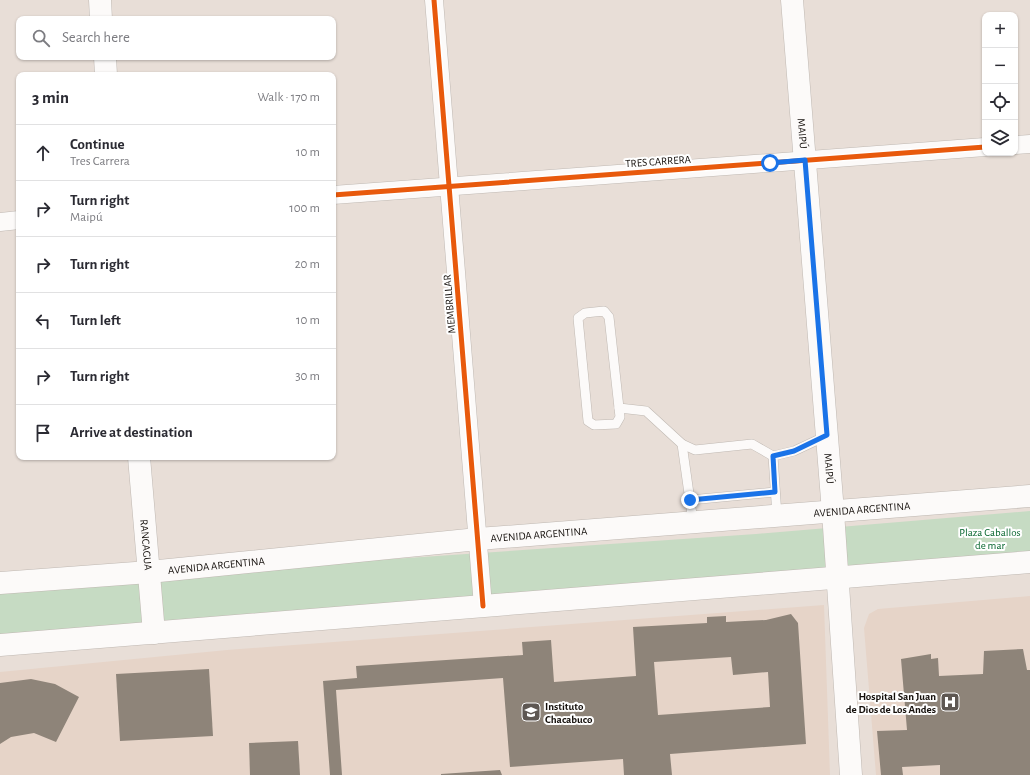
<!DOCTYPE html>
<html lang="en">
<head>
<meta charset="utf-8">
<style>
	:root { --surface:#fff; --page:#f7f7f7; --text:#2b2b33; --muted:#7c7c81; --line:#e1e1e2 }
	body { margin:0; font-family:"Alegreya Sans",sans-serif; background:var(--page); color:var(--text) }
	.controls { position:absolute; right:12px; top:12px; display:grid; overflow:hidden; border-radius:8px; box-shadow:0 1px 3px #0004 }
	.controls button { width:36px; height:36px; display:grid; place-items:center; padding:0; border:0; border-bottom:1px solid var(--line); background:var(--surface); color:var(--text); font:20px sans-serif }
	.stop { position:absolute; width:12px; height:12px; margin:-9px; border:3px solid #1a73e8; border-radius:50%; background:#fff }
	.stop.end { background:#1a73e8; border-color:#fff; box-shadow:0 1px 4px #0008 }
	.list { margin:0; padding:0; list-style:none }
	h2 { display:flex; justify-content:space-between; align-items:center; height:52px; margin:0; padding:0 16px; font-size:17px }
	h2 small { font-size:13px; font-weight:400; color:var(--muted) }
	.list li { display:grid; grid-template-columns:26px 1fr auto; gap:12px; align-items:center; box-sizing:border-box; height:56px; padding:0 16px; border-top:1px solid var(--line) }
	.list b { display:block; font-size:15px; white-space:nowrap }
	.list p { margin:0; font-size:13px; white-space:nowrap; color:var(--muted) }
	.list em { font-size:13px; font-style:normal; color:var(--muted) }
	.icon { flex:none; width:22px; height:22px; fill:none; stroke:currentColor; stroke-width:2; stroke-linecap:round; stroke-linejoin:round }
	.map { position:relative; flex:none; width:1030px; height:775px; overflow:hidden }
	.search { position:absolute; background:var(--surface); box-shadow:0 1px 3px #0004; left:16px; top:16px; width:320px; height:44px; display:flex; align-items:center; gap:10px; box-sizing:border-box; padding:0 14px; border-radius:8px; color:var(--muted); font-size:15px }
	.panel { position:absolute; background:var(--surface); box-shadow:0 1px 3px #0004; left:16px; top:72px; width:320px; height:388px; border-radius:8px }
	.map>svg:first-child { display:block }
</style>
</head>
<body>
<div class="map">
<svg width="1030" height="775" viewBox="0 0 1030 775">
	<rect width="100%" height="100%" fill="#e8ded7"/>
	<g fill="#e6d4c8">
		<polygon points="1030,596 1030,775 876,775 864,628 869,614 878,609"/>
		<polygon points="824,605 830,775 0,775 0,672 227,650"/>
	</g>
	<polygon fill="#c6dbc3" points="1030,511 1030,559 0,643 0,586 756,534"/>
	<g fill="#8e8479" fill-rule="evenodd">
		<path d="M791,614L798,623L806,744L670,754L672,775H624L623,759L510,767L503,678L336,690L342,775H330L323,681L357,678L356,666L523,655L522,642L551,640L554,682L636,676L633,627L707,623V617L726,616V622L766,620ZM731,657L733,675L768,672L770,707L658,715L654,662Z"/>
		<polygon points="1023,649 1027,670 1030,670 1030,775 940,775 940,765 902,767 903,775 881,775 877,731 907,730 901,659 931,654 931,659 938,658 939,676 983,674 984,651"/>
		<polygon points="209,669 213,736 120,741 116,674"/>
		<polygon points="31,679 55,684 79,697 56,742 34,733 11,737 0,744 0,683"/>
		<polygon points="298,741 300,775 250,775 249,743"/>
		<polygon points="500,770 502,775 441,775 441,774"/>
	</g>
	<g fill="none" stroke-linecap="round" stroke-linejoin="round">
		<defs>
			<g id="service">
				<polygon points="604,311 609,317 620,417 616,424 594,425 588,421 578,318 585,313"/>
				<polyline points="619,408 646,411 682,444 695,450 752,444 773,456"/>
				<polyline points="682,444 693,522"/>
				<polyline points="690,500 775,492"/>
				<polyline points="777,516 773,456 794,451 826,436"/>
			</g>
			<g id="minor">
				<polyline points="434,0 483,606"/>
				<polyline points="1015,145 1030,144"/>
				<polyline points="333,195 985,147"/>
				<polyline points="0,222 19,220"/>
			</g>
			<g id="secondary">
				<polyline points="100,0 101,19"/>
				<path id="s1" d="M792,0L833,512"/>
				<polyline points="105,57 106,75"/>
				<path id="s2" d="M139,457L154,633"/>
			</g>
			<g id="primary">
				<polyline points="833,512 851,775"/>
				<path id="s3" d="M0,583L149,572L478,539L1030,496"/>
				<polyline points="0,645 1030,562"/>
			</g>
		</defs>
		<use href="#service" stroke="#bfb8b2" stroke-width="10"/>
		<use href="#minor" stroke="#bfb8b2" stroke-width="19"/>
		<use href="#secondary" stroke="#bfb8b2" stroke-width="23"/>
		<use href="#primary" stroke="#bfb8b2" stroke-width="23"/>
		<use href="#service" stroke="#fcfaf9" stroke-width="9"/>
		<use href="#minor" stroke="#fcfaf9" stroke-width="18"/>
		<use href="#secondary" stroke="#fcfaf9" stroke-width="22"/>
		<use href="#primary" stroke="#fcfaf9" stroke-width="22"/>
		<defs>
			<g id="cycleway">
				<polyline points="434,0 483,606"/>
				<polyline points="333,195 985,147"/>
			</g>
		</defs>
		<use href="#cycleway" stroke="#fff" stroke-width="8"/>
		<use href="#cycleway" stroke="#e8590c" stroke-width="5"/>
	</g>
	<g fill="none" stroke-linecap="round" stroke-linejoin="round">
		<polyline stroke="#1a73e8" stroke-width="5" points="690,500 775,492 773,456 794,451 827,435 805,160 770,163"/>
	</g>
	<defs>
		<symbol id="hospital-square" viewBox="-11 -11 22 22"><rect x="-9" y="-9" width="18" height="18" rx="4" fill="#5e5752" stroke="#fff"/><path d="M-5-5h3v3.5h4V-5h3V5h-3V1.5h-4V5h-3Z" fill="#fff"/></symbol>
		<symbol id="school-square" viewBox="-11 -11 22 22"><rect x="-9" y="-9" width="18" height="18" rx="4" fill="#5e5752" stroke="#fff"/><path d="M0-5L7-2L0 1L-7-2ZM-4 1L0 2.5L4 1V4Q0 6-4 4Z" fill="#fff"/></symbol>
	</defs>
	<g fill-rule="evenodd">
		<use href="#hospital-square" x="939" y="691" width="22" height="22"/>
		<use href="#school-square" x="520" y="701" width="22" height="22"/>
	</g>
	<g text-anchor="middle" stroke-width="4" stroke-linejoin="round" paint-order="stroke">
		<g font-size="11" fill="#140f0b" stroke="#fff">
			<text dy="4" stroke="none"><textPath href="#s1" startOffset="134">MAIPÚ</textPath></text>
			<text transform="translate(658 161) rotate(-4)" y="4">TRES CARRERA</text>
			<text transform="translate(449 304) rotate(-95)" y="4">MEMBRILLAR</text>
			<text dy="4" stroke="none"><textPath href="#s1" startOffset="470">MAIPÚ</textPath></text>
			<text dy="4" stroke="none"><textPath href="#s3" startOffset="865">AVENIDA ARGENTINA</textPath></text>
			<text dy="4" stroke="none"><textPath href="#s3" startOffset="541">AVENIDA ARGENTINA</textPath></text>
			<text dy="4" stroke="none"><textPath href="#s2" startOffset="88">RANCAGUA</textPath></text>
			<text dy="4" stroke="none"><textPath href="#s3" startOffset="217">AVENIDA ARGENTINA</textPath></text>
		</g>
		<g font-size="11" fill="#04642c" stroke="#fff">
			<text x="990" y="536">Plaza Caballos<tspan x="990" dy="13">de mar</tspan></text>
		</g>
		<g font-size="11" font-weight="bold" fill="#140f0b" stroke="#fff" text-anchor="end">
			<text x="936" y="700">Hospital San Juan<tspan x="936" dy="13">de Dios de Los Andes</tspan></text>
			<text x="545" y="710" text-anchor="start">Instituto<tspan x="545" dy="13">Chacabuco</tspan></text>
		</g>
	</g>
</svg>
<div class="controls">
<button>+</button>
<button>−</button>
<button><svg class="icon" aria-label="locate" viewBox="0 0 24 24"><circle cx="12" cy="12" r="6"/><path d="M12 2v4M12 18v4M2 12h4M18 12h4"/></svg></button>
<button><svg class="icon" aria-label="layers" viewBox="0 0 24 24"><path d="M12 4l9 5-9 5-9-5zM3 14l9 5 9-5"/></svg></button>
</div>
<div class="stop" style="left:770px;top:163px"></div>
<div class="stop end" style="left:690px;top:500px"></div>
<div class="search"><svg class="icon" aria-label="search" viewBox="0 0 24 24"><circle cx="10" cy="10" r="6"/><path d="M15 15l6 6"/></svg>Search here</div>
<section class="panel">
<h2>3 min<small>Walk · 170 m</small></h2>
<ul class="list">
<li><svg class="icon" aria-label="ahead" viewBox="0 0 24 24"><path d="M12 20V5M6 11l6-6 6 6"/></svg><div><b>Continue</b><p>Tres Carrera</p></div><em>10 m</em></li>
<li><svg class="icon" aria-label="right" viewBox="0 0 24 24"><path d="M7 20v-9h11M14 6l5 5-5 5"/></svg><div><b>Turn right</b><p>Maipú</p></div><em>100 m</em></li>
<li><svg class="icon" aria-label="right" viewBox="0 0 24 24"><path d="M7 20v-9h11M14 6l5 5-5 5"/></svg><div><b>Turn right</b></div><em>20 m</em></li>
<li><svg class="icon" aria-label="left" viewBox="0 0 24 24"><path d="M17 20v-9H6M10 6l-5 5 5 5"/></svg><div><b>Turn left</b></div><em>10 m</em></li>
<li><svg class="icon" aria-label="right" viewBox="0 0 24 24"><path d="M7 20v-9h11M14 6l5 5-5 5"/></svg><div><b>Turn right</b></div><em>30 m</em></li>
<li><svg class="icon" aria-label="arrive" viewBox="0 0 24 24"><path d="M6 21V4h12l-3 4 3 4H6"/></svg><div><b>Arrive at destination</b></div></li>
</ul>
</section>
</div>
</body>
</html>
